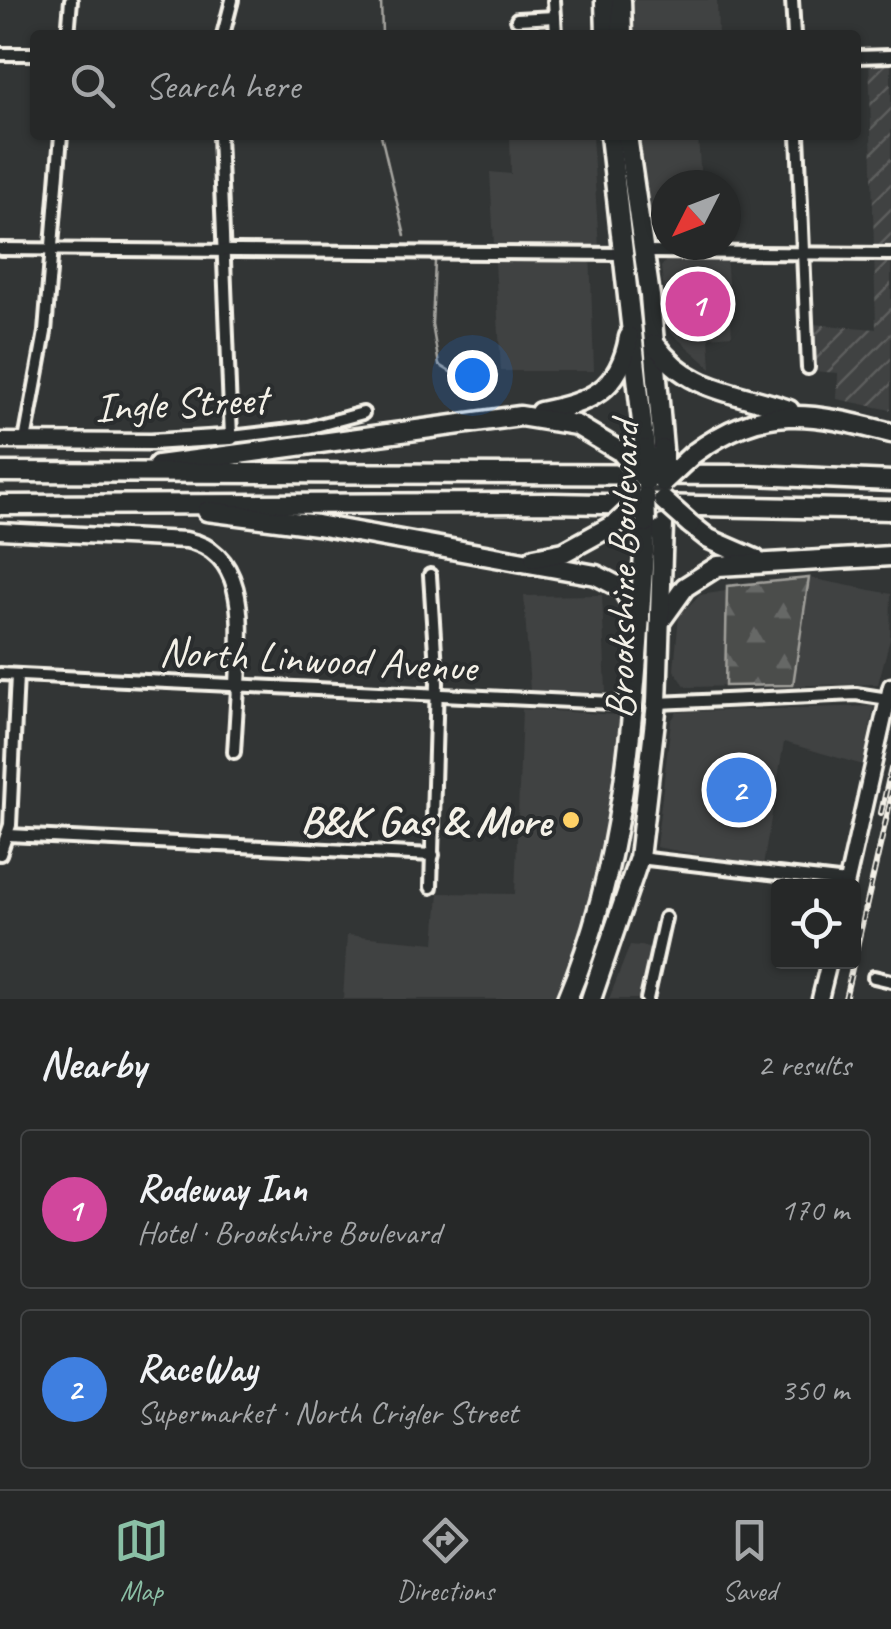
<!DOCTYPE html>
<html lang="en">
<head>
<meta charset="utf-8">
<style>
	:root { --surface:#262828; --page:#323434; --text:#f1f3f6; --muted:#a4a6a8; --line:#424445; --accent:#8abfa5 }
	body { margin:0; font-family:Caveat,sans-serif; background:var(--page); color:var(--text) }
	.controls { position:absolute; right:30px; bottom:30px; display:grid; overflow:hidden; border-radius:10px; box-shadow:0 2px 8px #0004 }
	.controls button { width:90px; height:90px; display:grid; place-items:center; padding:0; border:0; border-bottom:2px solid var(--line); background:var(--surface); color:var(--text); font:50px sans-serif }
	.compass { position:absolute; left:651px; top:170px; width:90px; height:90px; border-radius:50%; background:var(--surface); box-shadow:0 2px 8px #0004; rotate:228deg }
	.you { position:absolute; left:472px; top:375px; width:35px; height:35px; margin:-25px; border:8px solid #fff; border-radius:50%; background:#1a73e8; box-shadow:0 0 0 15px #1a73e833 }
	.badge { display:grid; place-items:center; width:65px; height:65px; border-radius:50%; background:var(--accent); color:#fff; font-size:32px; font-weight:700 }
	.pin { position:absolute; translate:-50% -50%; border:5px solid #fff; box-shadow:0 2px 10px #0006 }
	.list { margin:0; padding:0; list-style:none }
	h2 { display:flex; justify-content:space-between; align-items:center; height:130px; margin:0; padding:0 40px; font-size:42px }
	h2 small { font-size:32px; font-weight:400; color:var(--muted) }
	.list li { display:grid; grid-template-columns:65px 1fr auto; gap:30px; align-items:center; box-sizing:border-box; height:160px; margin:0 20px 20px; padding:0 20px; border:2px solid var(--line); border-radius:10px }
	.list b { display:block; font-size:38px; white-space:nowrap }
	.list p { margin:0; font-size:32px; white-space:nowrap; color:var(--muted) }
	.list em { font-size:32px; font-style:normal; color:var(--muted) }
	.icon { flex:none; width:55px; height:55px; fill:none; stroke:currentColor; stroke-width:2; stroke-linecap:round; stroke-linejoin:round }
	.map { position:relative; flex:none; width:891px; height:999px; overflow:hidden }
	.search { position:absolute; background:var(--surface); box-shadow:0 2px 8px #0004; left:30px; right:30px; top:30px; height:110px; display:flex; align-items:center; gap:25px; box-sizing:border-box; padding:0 35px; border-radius:10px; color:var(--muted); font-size:38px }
	.sheet { height:490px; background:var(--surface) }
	nav { display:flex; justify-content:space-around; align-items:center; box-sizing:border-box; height:140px; border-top:2px solid var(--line); background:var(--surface); font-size:28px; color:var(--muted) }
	nav a { display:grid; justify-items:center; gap:5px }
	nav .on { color:var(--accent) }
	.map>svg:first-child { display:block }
</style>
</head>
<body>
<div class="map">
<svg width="891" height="999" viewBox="0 0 891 999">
	<defs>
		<pattern id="industrial-furrows" width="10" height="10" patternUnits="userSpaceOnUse" patternTransform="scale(2.5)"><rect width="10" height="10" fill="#404242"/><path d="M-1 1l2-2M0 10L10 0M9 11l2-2" fill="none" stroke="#5c5e5d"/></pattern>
		<pattern id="forest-firs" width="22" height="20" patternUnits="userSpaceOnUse" patternTransform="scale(2.5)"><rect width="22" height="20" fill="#4b4d4c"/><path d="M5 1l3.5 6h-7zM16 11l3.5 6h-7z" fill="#666766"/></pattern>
	</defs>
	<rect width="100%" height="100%" fill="#323535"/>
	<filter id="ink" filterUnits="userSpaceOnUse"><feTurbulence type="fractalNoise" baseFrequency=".01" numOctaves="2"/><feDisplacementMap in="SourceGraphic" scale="20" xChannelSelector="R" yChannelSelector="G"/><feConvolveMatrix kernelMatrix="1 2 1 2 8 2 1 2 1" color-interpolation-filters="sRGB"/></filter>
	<g filter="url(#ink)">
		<g fill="#404242">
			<polygon points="632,0 717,0 718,35 633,35"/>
			<polygon points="510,135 592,135 599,248 590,249 594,371 501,371 490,172 511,174"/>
			<polygon points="637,135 698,135 701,185 666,185 666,245 703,245 704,255 726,255 732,335 709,337 711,368 669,331 661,267 665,262 652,231"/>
			<polygon points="809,578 891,594 890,639 878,684 686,687 674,670 679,615 700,595"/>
			<polygon points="602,595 606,692 530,691 524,596"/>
			<polygon points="874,706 863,765 784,742 763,866 656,847 671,721 677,712"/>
			<polygon points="522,709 617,715 621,721 599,869 570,964 554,999 343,999 347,935 435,943 439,893 515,894"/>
			<polygon points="630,945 651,947 639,999 609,999"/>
		</g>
		<polygon fill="url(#industrial-furrows)" points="869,51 891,51 891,410 837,399 838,373 813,371 812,324 876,329"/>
		<polygon fill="url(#forest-firs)" stroke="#a09f9a" stroke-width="2.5" points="809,578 793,685 725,686 727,586"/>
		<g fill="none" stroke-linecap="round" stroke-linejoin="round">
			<g stroke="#a6a5a0" stroke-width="2.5">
				<polyline points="381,0 382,35"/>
				<polyline points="381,135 405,236"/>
				<polyline points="435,262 432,324 439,365 460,378 497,376"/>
			</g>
			<defs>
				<g id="street">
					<polyline points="554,0 556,35"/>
					<polyline points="792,0 794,35"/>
					<polyline points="517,19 555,17"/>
					<polyline points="68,35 71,0"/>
					<polyline points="223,35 232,0"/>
					<polyline points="0,54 35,54"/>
					<polyline points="856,57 891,56"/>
					<polyline points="219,135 231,437 308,428 363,413"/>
					<polyline points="798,135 808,368"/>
					<polyline points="0,249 622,254"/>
					<polyline points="642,252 891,254"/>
					<polyline points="25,441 45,332 61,135"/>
					<polyline points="430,575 437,683 431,887"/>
					<polyline points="0,674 633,704"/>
					<polyline points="657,703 856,694 888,699"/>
					<polyline points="234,752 238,688"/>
					<polyline points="8,835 433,855"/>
					<polyline points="0,854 10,825 17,675"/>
					<polyline points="639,858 847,882"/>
					<polyline points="874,977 891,981"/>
					<polyline points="647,999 665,918"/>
				</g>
				<g id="secondary">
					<polyline points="0,441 151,442 231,437"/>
					<path d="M0,531L186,540C253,553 239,635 238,688"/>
					<polyline points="846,886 891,686"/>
					<polyline points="820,999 829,962"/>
				</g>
				<g id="highway">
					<polyline points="605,0 606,35"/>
					<polyline points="621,0 622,35"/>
					<polyline points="610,135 645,449"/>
					<polyline points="627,135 650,296 663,449"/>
					<path d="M655,344C688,392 738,392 789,410"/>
					<path d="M540,412C589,403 620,391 629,337"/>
					<path d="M693,454C764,402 810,412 891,433"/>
					<polyline points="158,465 520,416 576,425 621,452"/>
					<polyline points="0,472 754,475 891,481"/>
					<polyline points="0,505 552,503 891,510"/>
					<polyline points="207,511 317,525 596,575 623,589 640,619"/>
					<polyline points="690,524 709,539 755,559"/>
					<polyline points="534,558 564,552 617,523"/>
					<polyline points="662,619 685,587 718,566 891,556"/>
					<path d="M567,999C631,848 635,684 646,523"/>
					<polyline points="591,999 639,858 657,703 663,525"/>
				</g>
			</defs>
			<use href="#street" stroke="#f4f1e8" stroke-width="18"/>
			<use href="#secondary" stroke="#f4f1e8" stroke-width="21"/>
			<use href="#highway" stroke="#f4f1e8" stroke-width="25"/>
			<use href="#street" stroke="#2a2d2e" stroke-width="10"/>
			<use href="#secondary" stroke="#2a2d2e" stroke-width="14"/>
			<use href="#highway" stroke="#2a2d2e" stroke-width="18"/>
			<defs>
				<g id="rail">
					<polyline points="881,813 891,769"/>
					<polyline points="845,999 891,798"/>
				</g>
			</defs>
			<use href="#rail" stroke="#f4f1e8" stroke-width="6"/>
			<use href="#rail" stroke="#2a2d2e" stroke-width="2.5" stroke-dasharray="8" stroke-linecap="butt"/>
			<defs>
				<g id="highway-bridge">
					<polyline points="645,449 646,481"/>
					<polyline points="621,452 646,481"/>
					<polyline points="663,482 693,454"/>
					<polyline points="663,482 663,449"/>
					<polyline points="645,497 646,523"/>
					<polyline points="663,500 690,524"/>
					<polyline points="617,523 645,497"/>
				</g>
			</defs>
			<use href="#highway-bridge" stroke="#f4f1e8" stroke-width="25" stroke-linecap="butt"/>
			<use href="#highway-bridge" stroke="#2a2d2e" stroke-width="18"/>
		</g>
	</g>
	<circle fill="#ffd166" stroke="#2a2d2e" stroke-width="4" cx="571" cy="820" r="10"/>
	<g text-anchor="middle" stroke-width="8" stroke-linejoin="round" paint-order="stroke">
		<g font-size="42" fill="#f4f1e8" stroke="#2a2d2e">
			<text transform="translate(181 402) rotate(-3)" y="15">Ingle Street</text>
			<text transform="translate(621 570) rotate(-89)" y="15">Brookshire Boulevard</text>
			<text transform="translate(318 658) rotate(3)" y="15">North Linwood Avenue</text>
		</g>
		<g font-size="42" font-weight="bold" fill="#f4f1e8" stroke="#2a2d2e" text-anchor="end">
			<text x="551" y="835">B&amp;K Gas &amp; More</text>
		</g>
	</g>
</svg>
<div class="controls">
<button><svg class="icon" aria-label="locate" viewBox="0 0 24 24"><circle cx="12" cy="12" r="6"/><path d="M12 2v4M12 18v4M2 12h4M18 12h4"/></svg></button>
</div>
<svg class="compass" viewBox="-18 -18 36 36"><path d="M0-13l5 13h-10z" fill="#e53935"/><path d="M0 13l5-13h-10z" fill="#a4a6a8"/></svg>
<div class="you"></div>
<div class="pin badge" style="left:698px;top:304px;background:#d1479c">1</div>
<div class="pin badge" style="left:739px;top:790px;background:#3f7fe0">2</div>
<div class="search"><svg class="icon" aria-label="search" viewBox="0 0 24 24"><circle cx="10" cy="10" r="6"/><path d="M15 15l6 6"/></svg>Search here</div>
</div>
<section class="sheet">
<h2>Nearby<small>2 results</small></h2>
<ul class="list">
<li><span class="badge" style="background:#d1479c">1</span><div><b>Rodeway Inn</b><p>Hotel · Brookshire Boulevard</p></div><em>170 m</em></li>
<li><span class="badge" style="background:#3f7fe0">2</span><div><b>RaceWay</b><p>Supermarket · North Crigler Street</p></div><em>350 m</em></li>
</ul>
</section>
<nav>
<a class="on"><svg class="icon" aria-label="map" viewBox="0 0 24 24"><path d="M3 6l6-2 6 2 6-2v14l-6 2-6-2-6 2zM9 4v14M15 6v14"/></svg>Map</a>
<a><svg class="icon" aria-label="directions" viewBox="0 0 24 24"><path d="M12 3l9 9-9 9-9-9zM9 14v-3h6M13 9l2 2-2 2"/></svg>Directions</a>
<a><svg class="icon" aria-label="saved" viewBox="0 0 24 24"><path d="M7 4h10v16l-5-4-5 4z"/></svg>Saved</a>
</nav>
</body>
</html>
